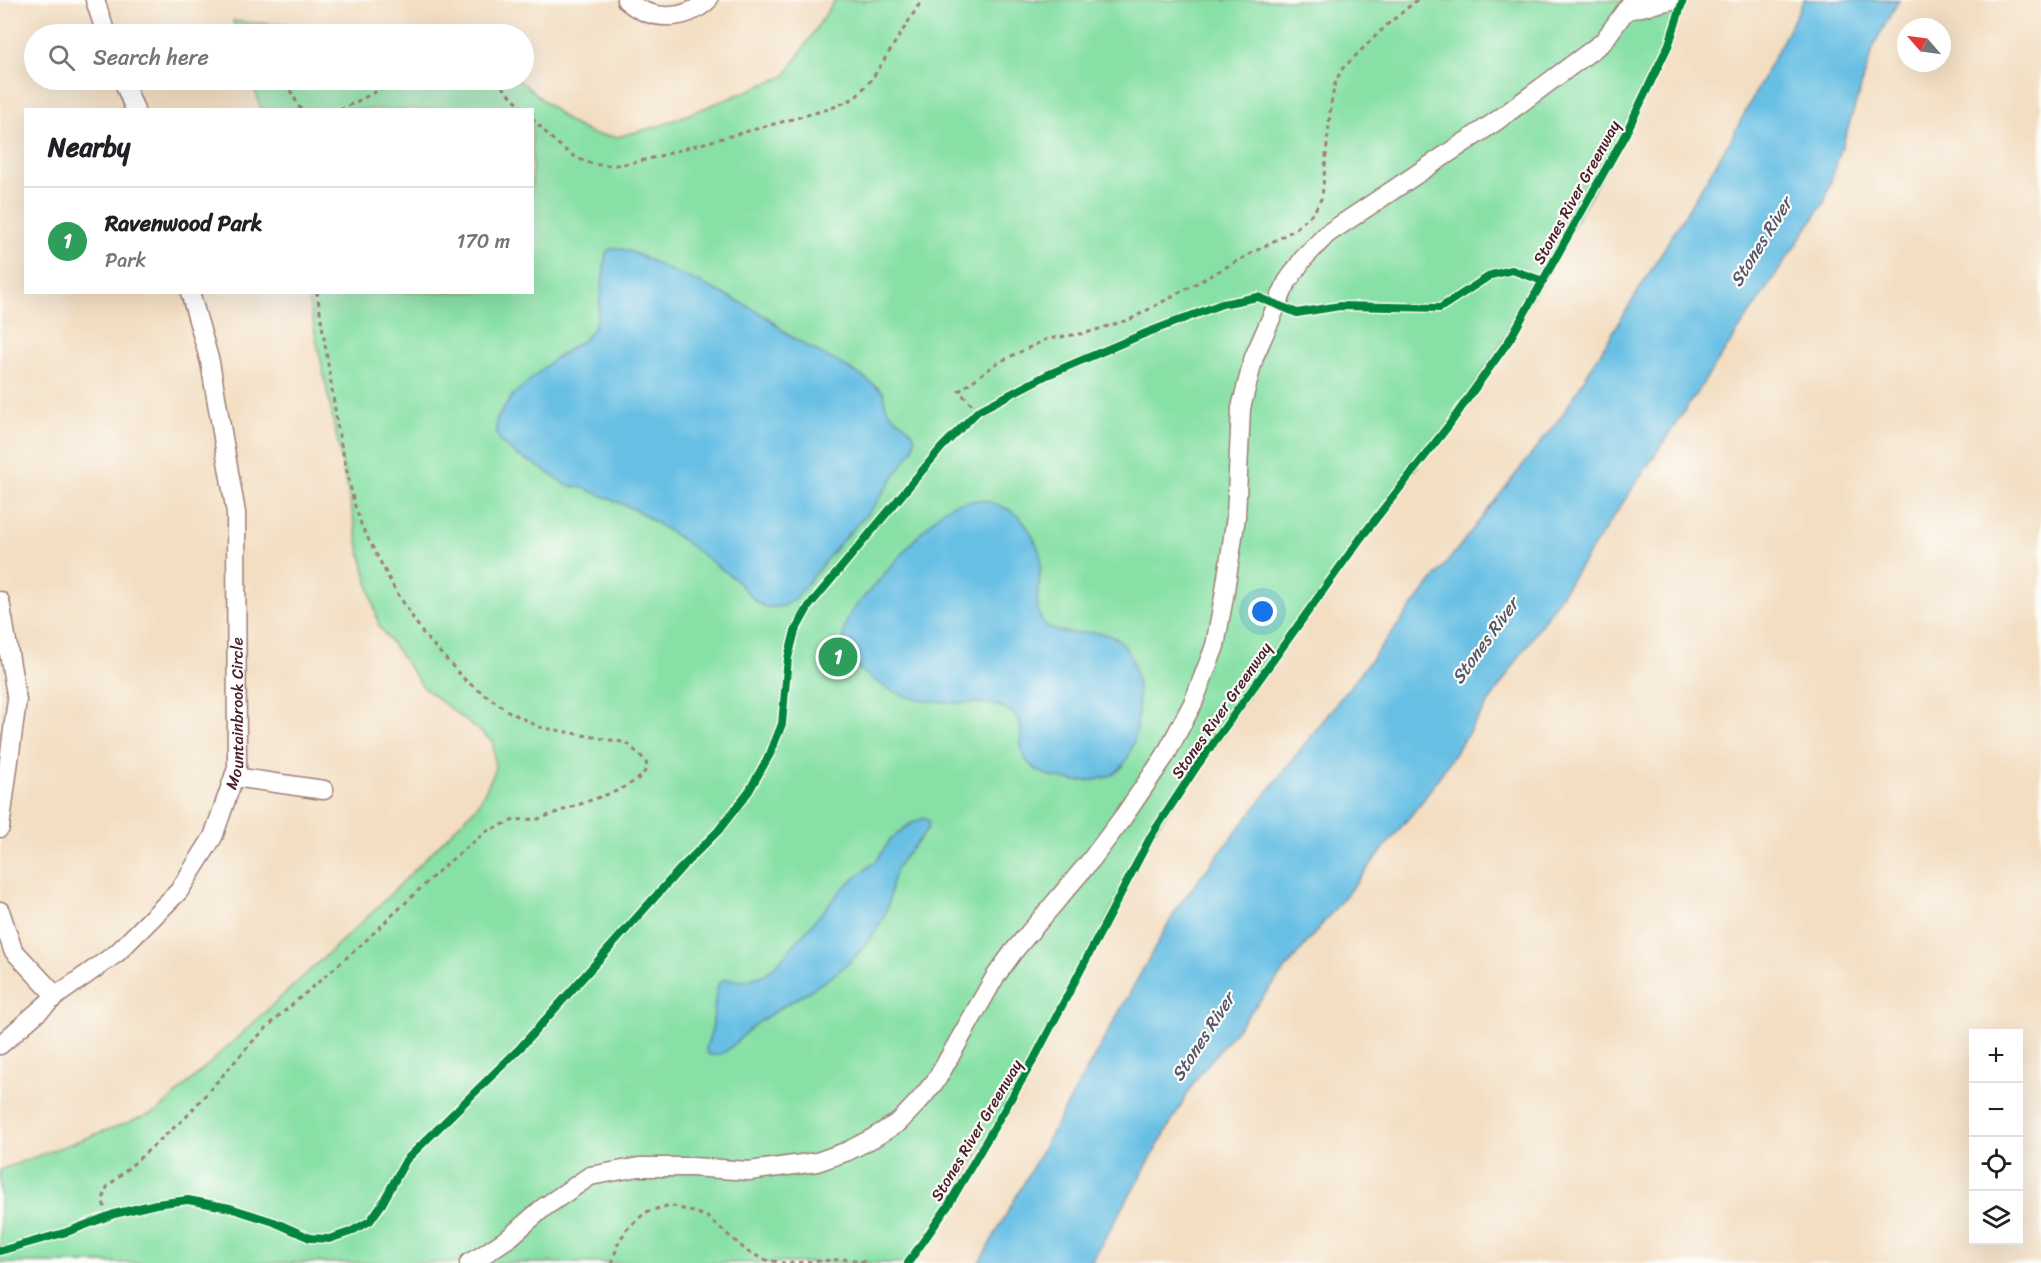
<!DOCTYPE html>
<html lang="en">
<head>
<meta charset="utf-8">
<style>
	:root { --surface:#fff; --page:#f2f2f2; --text:#202124; --muted:#757577; --line:#e0e0e0; --accent:#d1495b }
	body { margin:0; font-family:Sriracha,sans-serif; background:var(--page); color:var(--text) }
	.controls { position:absolute; right:18px; bottom:18px; display:grid; overflow:hidden; border-radius:0px; box-shadow:0 6px 24px #0002 }
	.controls button { width:54px; height:54px; display:grid; place-items:center; padding:0; border:0; border-bottom:2px solid var(--line); background:var(--surface); color:var(--text); font:30px sans-serif }
	.compass { position:absolute; left:1897px; top:18px; width:54px; height:54px; border-radius:50%; background:var(--surface); box-shadow:0 6px 24px #0002; rotate:298deg }
	.you { position:absolute; left:1263px; top:612px; width:21px; height:21px; margin:-15px; border:4px solid #fff; border-radius:50%; background:#1a73e8; box-shadow:0 0 0 9px #1a73e833 }
	.badge { display:grid; place-items:center; width:39px; height:39px; border-radius:50%; background:var(--accent); color:#fff; font-size:20px; font-weight:700 }
	.pin { position:absolute; translate:-50% -50%; border:3px solid #fff; box-shadow:0 2px 6px #0006 }
	.list { margin:0; padding:0; list-style:none }
	h2 { display:flex; justify-content:space-between; align-items:center; height:78px; margin:0; padding:0 24px; font-size:26px }
	h2 small { font-size:20px; font-weight:400; color:var(--muted) }
	.list li { display:grid; grid-template-columns:39px 1fr auto; gap:18px; align-items:center; box-sizing:border-box; height:108px; padding:0 24px; border-top:2px solid var(--line) }
	.list b { display:block; font-size:22px; white-space:nowrap }
	.list p { margin:0; font-size:20px; white-space:nowrap; color:var(--muted) }
	.list em { font-size:20px; font-style:normal; color:var(--muted) }
	.icon { flex:none; width:33px; height:33px; fill:none; stroke:currentColor; stroke-width:2; stroke-linecap:round; stroke-linejoin:round }
	.map { position:relative; flex:none; width:2041px; height:1263px; overflow:hidden }
	.search { position:absolute; background:var(--surface); box-shadow:0 6px 24px #0002; left:24px; top:24px; width:510px; height:66px; display:flex; align-items:center; gap:15px; box-sizing:border-box; padding:0 21px; border-radius:33px; color:var(--muted); font-size:22px }
	.panel { position:absolute; background:var(--surface); box-shadow:0 6px 24px #0002; left:24px; top:108px; width:510px; height:186px; border-radius:0px }
	.map>svg:first-child { display:block }
</style>
</head>
<body>
<div class="map">
<svg width="2041" height="1263" viewBox="0 0 2041 1263">
	<rect width="100%" height="100%" fill="#fdfcf7"/>
	<filter id="ink" filterUnits="userSpaceOnUse"><feTurbulence type="fractalNoise" baseFrequency=".0167" numOctaves="2"/><feDisplacementMap in="SourceGraphic" scale="12" xChannelSelector="R" yChannelSelector="G"/><feConvolveMatrix kernelMatrix="1 2 1 2 8 2 1 2 1" color-interpolation-filters="sRGB"/></filter>
	<filter id="wash" filterUnits="userSpaceOnUse"><feTurbulence type="fractalNoise" baseFrequency=".008" numOctaves="4" result="noise"/><feDisplacementMap in="SourceGraphic" scale="24" xChannelSelector="R" yChannelSelector="G"/><feGaussianBlur stdDeviation="1.35" result="paint"/><feColorMatrix in="noise" values="0 0 0 0 0 0 0 0 0 0 0 0 0 0 0 0 0 1.4 0 .05"/><feComposite in="paint" operator="in"/></filter>
	<g filter="url(#wash)">
		<rect width="100%" height="100%" fill="#f3dec2"/>
		<g fill="#87e0a6" stroke="#688068" stroke-width="1.5">
			<polygon points="835,0 1683,0 1669,44 1626,133 1542,281 1449,425 1360,539 1197,766 1151,836 1033,1061 948,1206 908,1263 0,1263 0,1170 158,1111 375,910 478,805 495,771 493,742 424,688 379,626 360,551 307,293 532,292 532,110 261,109 252,80 519,80 569,122 592,134 617,137 659,126 785,76"/>
			<polygon points="233,21 399,34 237,34"/>
		</g>
		<g fill="#67bfe4" stroke="#586f88" stroke-width="1.5">
			<polygon points="1804,0 1899,0 1875,43 1824,203 1424,799 1196,1079 1091,1263 979,1263 1179,905 1563,414 1730,141"/>
			<path d="M618,248C635,251 650,261 665,268C699,282 733,297 765,316C774,321 781,330 790,336C821,355 857,369 884,393C885,399 884,403 887,408C897,426 923,426 912,451L874,506L836,548L794,600L784,606L776,607H765L756,602L736,580L681,539L636,510L584,488L566,485L533,463L518,456L500,442L496,433L497,419L512,396L554,359L585,339L594,327L598,315L606,253L610,249Z"/>
			<path d="M982,500C1009,507 1023,514 1034,539C1037,545 1041,553 1041,560C1042,582 1026,619 1054,630C1075,638 1100,625 1120,641C1146,664 1143,746 1120,769C1110,779 1091,781 1077,781C1058,780 1031,774 1023,754C1016,737 1029,722 1008,710C993,702 976,703 959,703C916,702 893,697 859,669C840,652 840,633 851,612L916,538L944,509L954,504L969,501Z"/>
			<path d="M924,818L929,821L928,828C919,843 905,853 897,868C889,883 892,894 887,908C881,925 867,945 854,958C824,987 785,1002 752,1027C740,1037 724,1061 708,1054L706,1048L712,1030L716,992L719,983L725,979L744,981L766,974L779,962L844,887L877,860L890,840L910,824Z"/>
		</g>
	</g>
	<g filter="url(#ink)">
		<g fill="none" stroke-linecap="round" stroke-linejoin="round">
			<defs>
				<g id="minor">
					<polyline points="95,0 106,34"/>
					<path d="M626,0C650,21 684,22 708,0"/>
					<polyline points="1628,10 1672,0"/>
					<polyline points="123,80 135,110"/>
					<polyline points="0,601 17,700 0,828"/>
					<polyline points="234,777 324,790"/>
					<polyline points="0,911 13,950 56,996"/>
					<path id="s1" d="M0,1045L56,996L117,953L179,891L213,837L237,768L236,513L210,362L190,292"/>
					<polyline points="469,1263 480,1257 510,1237 543,1208 590,1176 639,1167 692,1167 749,1171 817,1162 848,1151 873,1138 899,1122 919,1101 937,1079 995,977 1013,952 1091,860 1124,816 1165,756 1193,703 1215,646 1224,597 1236,517 1241,408 1254,357 1287,282 1303,259 1327,234 1495,122 1603,42 1633,0"/>
				</g>
			</defs>
			<use href="#minor" stroke="#9e7e76" stroke-width="21"/>
			<g stroke="#9e7e76" stroke-width="3" stroke-dasharray="4.5 4.5" stroke-linecap="butt">
				<polyline points="496,80 525,110"/>
				<polyline points="290,90 301,110"/>
				<polyline points="340,110 399,80"/>
				<path d="M532,118C550,137 568,158 594,164C624,170 667,153 697,145C741,133 785,121 829,109L855,98L872,79L922,0"/>
				<polyline points="978,411 959,391 997,363 1047,339 1086,333 1131,319 1294,230 1314,212 1322,197 1331,103 1335,84 1341,70 1388,24 1417,0"/>
				<polyline points="106,1216 103,1200 107,1187 186,1117 252,1042 279,1016 360,946 444,866 487,831 514,820 538,819 617,791 637,780 647,769 646,761 627,743 539,727 508,711 466,681 424,635 394,588 362,527 354,503 339,435 317,292"/>
				<polyline points="612,1263 618,1244 626,1230 646,1212 670,1205 706,1216 748,1252 766,1260 785,1263"/>
				<polyline points="789,1263 849,1259 870,1263"/>
			</g>
			<use href="#minor" stroke="#fff" stroke-width="18"/>
			<defs>
				<g id="cycleway">
					<polyline points="0,1251 67,1232 114,1214 156,1204 188,1200 230,1208 274,1222 310,1238 329,1239 350,1232 370,1221 382,1204 406,1160 520,1048 681,868 718,831 749,791 770,754 782,724 788,658 795,631 809,606 942,447 978,411 1047,375 1146,333 1222,304 1258,297 1297,313 1340,306 1440,308 1491,275 1512,270 1543,281"/>
					<polyline points="908,1263 948,1206 1033,1061 1151,836 1197,766 1360,539 1449,425 1510,339 1626,133 1669,44 1683,0"/>
				</g>
			</defs>
			<use href="#cycleway" stroke="#fdfcf7" stroke-width="11"/>
			<use href="#cycleway" stroke="#00873e" stroke-width="8"/>
		</g>
	</g>
	<g text-anchor="middle" stroke-width="4.5" stroke-linejoin="round" paint-order="stroke">
		<g font-size="16" fill="#4a1f2b" stroke="#fdfcf7">
			<text transform="translate(1576 192) rotate(-61)" y="6">Stones River Greenway</text>
			<text transform="translate(1221 710) rotate(-55)" y="6">Stones River Greenway</text>
			<text dy="6" stroke="none"><textPath href="#s1" startOffset="428">Mountainbrook Circle</textPath></text>
			<text transform="translate(976 1130) rotate(-59)" y="6">Stones River Greenway</text>
		</g>
		<g font-size="18" font-style="italic" fill="#54576c" stroke="#fdfcf7">
			<text transform="translate(1761 242) rotate(-58)" y="6">Stones River</text>
			<text transform="translate(1485 641) rotate(-54)" y="6">Stones River</text>
			<text transform="translate(1203 1037) rotate(-57)" y="6">Stones River</text>
		</g>
	</g>
</svg>
<div class="controls">
<button>+</button>
<button>−</button>
<button><svg class="icon" aria-label="locate" viewBox="0 0 24 24"><circle cx="12" cy="12" r="6"/><path d="M12 2v4M12 18v4M2 12h4M18 12h4"/></svg></button>
<button><svg class="icon" aria-label="layers" viewBox="0 0 24 24"><path d="M12 4l9 5-9 5-9-5zM3 14l9 5 9-5"/></svg></button>
</div>
<svg class="compass" viewBox="-18 -18 36 36"><path d="M0-13l5 13h-10z" fill="#e53935"/><path d="M0 13l5-13h-10z" fill="#757577"/></svg>
<div class="you"></div>
<div class="pin badge" style="left:838px;top:657px;background:#2e9e5b">1</div>
<div class="search"><svg class="icon" aria-label="search" viewBox="0 0 24 24"><circle cx="10" cy="10" r="6"/><path d="M15 15l6 6"/></svg>Search here</div>
<section class="panel">
<h2>Nearby<small></small></h2>
<ul class="list">
<li><span class="badge" style="background:#2e9e5b">1</span><div><b>Ravenwood Park</b><p>Park</p></div><em>170 m</em></li>
</ul>
</section>
</div>
</body>
</html>
